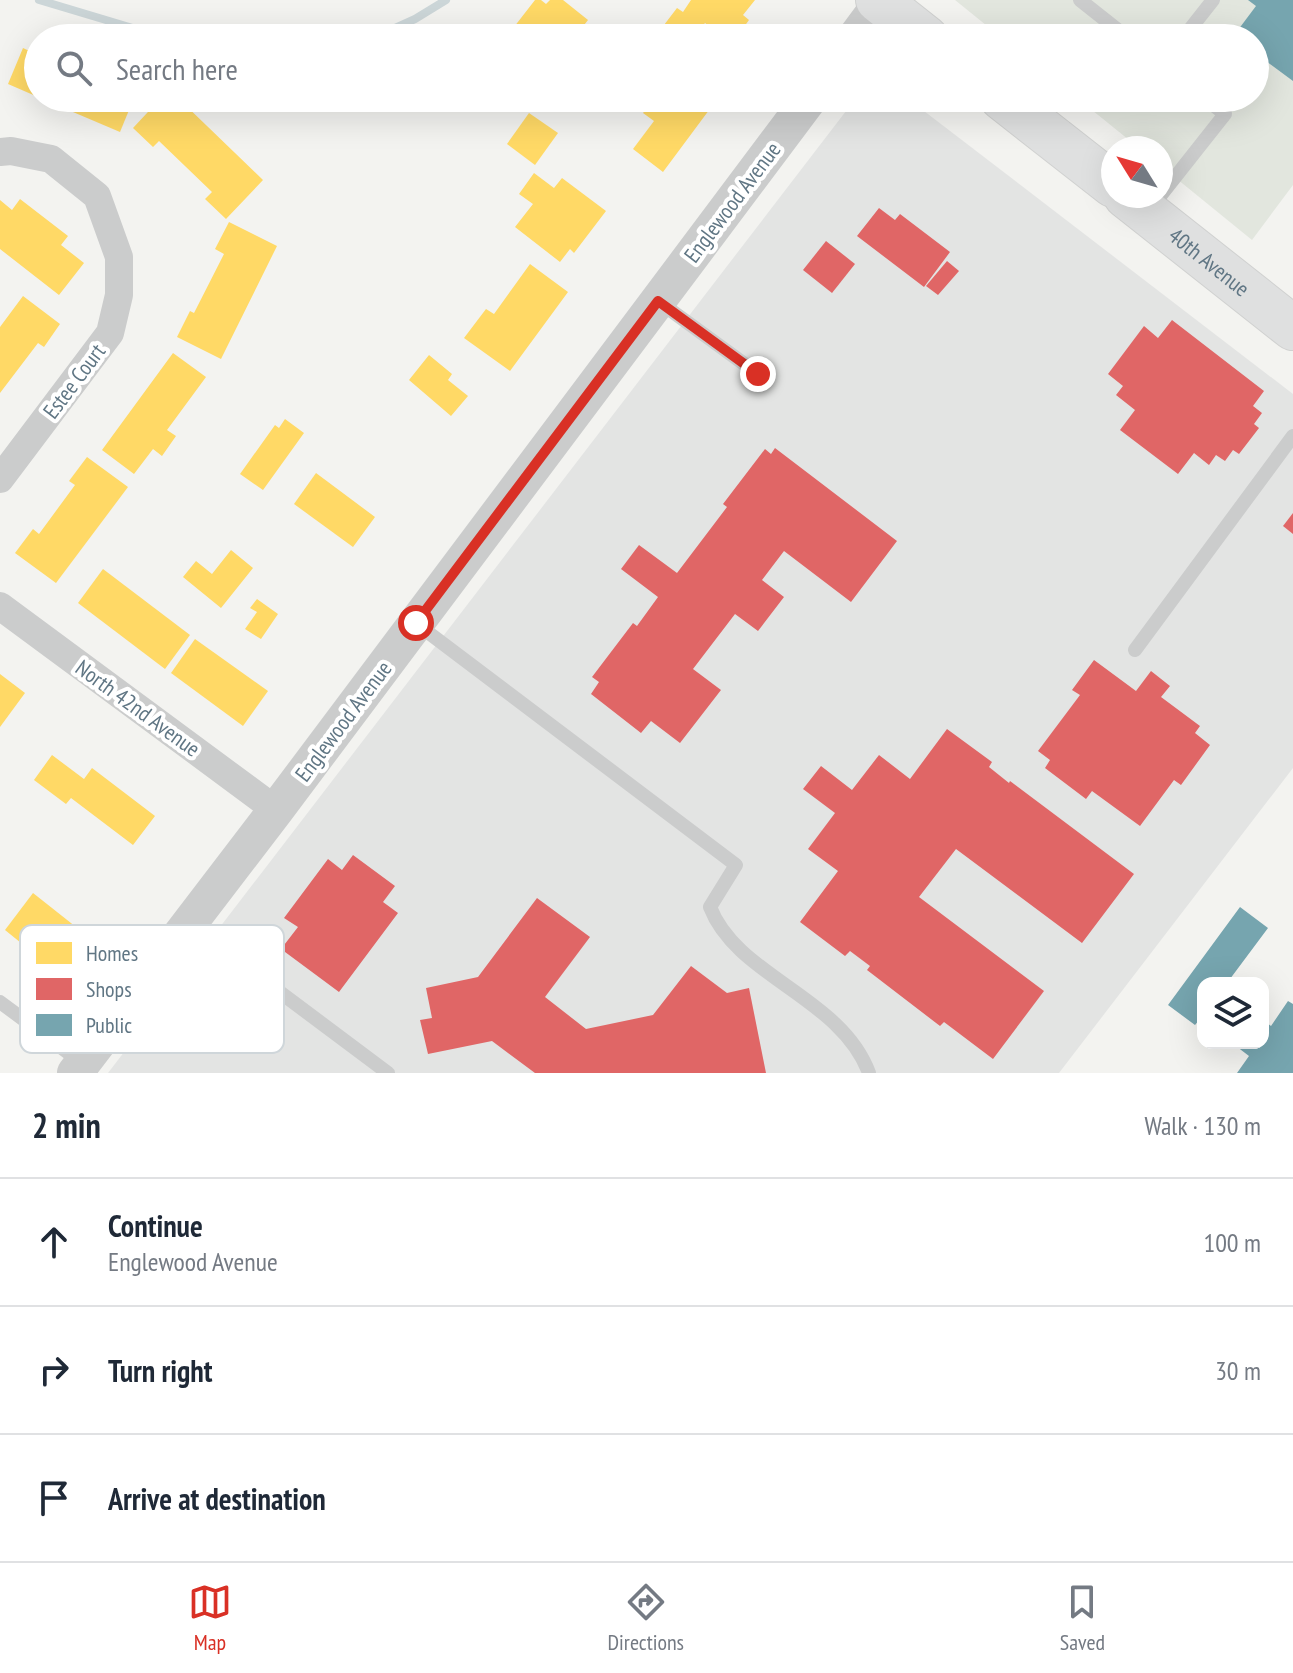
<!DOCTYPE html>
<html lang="en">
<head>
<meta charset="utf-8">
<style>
	:root { --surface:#fff; --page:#f6f6f7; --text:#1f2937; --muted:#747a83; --line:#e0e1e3; --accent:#d93025 }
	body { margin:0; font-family:"PT Sans Narrow",sans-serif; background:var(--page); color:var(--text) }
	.controls { position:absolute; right:24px; bottom:24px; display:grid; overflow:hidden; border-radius:16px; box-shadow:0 8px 32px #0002 }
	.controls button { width:72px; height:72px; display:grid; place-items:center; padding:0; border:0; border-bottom:2px solid var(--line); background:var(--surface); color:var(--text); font:40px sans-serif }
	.compass { position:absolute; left:1101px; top:136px; width:72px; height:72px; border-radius:50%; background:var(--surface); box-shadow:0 8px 32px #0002; rotate:307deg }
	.stop { position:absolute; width:24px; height:24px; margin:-18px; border:6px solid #d93025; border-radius:50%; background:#fff }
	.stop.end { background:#d93025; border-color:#fff; box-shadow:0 2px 8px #0008 }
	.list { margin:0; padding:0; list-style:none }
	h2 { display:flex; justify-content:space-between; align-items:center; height:104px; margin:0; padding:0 32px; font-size:34px }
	h2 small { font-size:26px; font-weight:400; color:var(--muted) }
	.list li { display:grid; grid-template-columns:52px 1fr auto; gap:24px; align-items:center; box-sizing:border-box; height:128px; padding:0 32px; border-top:2px solid var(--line) }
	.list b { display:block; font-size:30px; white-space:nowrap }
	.list p { margin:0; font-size:26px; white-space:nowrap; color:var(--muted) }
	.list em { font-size:26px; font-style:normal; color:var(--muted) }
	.icon { flex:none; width:44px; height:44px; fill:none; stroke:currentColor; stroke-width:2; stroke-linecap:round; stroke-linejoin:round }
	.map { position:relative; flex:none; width:1293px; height:1073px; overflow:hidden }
	.search { position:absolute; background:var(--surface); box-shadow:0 8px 32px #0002; left:24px; right:24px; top:24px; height:88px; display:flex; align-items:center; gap:20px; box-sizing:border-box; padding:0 28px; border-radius:44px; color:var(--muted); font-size:30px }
	.sheet { height:488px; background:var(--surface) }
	nav { display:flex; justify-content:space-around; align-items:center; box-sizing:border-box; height:112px; border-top:2px solid var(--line); background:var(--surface); font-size:22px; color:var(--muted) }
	nav a { display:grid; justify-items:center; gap:4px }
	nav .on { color:var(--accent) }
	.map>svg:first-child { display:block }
</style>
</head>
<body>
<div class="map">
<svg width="1293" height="1073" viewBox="0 0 1293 1073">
	<rect width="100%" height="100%" fill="#f3f3f0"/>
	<polygon fill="#e3e4e3" points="856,98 907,98 1293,394 1293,768 1059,1073 108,1073"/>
	<polygon fill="#e2e6de" points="955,0 1293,0 1293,185 1252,240 1161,166 1161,148 1139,148 1077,98 1255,98 1255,38 1002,38"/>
	<g fill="#ffd966">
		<polygon points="535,0 541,0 546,4 550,0 563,0 588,20 574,38 528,38 514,27"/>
		<polygon points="691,0 755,0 743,15 749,20 741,31 735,27 725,38 705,23 694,38 681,38 664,25 677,8 683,12"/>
		<polygon points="23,48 38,55 38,97 8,84"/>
		<polygon points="40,98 134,98 120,132"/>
		<polygon points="161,98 178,98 263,180 226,219 205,199 212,192 159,141 153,147 133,128"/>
		<polygon points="655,98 718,98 663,172 633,149 654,121 643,113"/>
		<polygon points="529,113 558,133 535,165 507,144"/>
		<polygon points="534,173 554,188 562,178 606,211 574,253 570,249 560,262 515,227 533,204 519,194"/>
		<polygon points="20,199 68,236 61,245 84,263 59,295 0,249 0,200 12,210"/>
		<polygon points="229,222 277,246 221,359 177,337 190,311 194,313 224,254 215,249"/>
		<polygon points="530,264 568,292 510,371 464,338 486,309 494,314"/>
		<polygon points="23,296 60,324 44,347 38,343 0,393 0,327"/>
		<polygon points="173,353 206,377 167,430 176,436 162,456 153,449 134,474 102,450"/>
		<polygon points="429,355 452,374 448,380 468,396 451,416 409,380"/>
		<polygon points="285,419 304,433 263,490 240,474 275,425 279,428"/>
		<polygon points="87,457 128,487 56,583 15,553 33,529 39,534 75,485 69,481"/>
		<polygon points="316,473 375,517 353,547 294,504"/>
		<polygon points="231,550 253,568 221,608 183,577 196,561 212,574"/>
		<polygon points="103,569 190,635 165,669 78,603"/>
		<polygon points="257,599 278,614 261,639 245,629 257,612 250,608"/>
		<polygon points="195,639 268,691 243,726 171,673"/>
		<polygon points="0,674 25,693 0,727"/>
		<polygon points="52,755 84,779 92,768 155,816 133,845 71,798 66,804 34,780"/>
		<polygon points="33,893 76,927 47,964 5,930"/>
	</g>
	<g fill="#e06666">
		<polygon points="879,208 895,220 900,214 950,252 924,287 857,236"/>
		<polygon points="826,241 855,264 832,293 803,270"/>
		<polygon points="947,261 959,271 938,295 926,286"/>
		<polygon points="1172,320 1264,391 1253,406 1262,413 1254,424 1259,428 1239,454 1233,450 1225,461 1216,455 1209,465 1194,453 1178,474 1120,430 1135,410 1116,395 1123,386 1108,374 1144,326 1158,338"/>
		<polygon points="775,448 897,541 851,602 784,551 762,580 784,597 758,631 735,614 693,669 721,690 680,743 651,721 641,733 591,694 599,682 592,677 633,623 637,626 658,597 621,569 639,545 677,573 727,507 723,504 765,449 771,454"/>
		<polygon points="1293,513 1293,534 1283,526"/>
		<polygon points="1094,660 1136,691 1151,671 1170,686 1161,697 1200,726 1195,733 1210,745 1181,785 1174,780 1140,826 1092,791 1086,799 1045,768 1050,760 1038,751 1080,695 1072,690"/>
		<polygon points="947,729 992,762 989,767 1009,783 1010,781 1134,874 1082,943 956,849 919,897 1044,991 993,1059 944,1022 940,1026 867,970 870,966 850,951 845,956 800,922 838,871 808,849 835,813 803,789 821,766 852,790 879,755 910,779"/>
		<polygon points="353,855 395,886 383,902 398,913 339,992 281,949 298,927 284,918 328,859 342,870"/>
		<polygon points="537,898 590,937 545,997 586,1029 653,1015 691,966 727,993 749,988 766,1073 535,1073 492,1041 428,1054 420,1020 432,1018 426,988 478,977"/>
	</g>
	<g fill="#76a5af">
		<polygon points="1248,0 1293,0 1293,81 1255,53 1255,38 1232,38 1256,6"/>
		<polygon points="1240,907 1268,928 1227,983 1203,983 1203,1022 1200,1019 1195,1025 1168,1005"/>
		<polygon points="1288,1001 1293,1004 1293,1073 1237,1073 1249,1056 1232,1043 1263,1043 1263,1020 1271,1026"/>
	</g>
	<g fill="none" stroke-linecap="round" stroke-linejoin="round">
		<g stroke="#ccd6d8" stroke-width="8">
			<polyline points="39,0 166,38"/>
			<polyline points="373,38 415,19 446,0"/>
		</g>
		<defs>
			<g id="primary">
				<polyline points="878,0 926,38"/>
				<polyline points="1002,98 1113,185"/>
				<path id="s1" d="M1126,196L1293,328"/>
			</g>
		</defs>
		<use href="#primary" stroke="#d0d1d0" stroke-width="46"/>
		<g stroke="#cbcccc" stroke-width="14">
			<polyline points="1080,0 1128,38"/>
			<polyline points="1183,38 1213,0"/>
			<polyline points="1161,195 1225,114 1204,98"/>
			<polyline points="658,301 758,374"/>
			<path d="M417,624L736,865L710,907C737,977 841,997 869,1073"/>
			<polyline points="1135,650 1293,436"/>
			<polyline points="190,925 388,1073"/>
			<polyline points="153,975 199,1013"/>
			<polyline points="0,1002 82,1063"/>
		</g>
		<g stroke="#cbcccc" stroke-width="28">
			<polyline points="0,152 11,151 51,159 97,196 119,257 119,295 110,333 0,479"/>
			<polyline points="0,606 276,810"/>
		</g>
		<g stroke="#cbcccc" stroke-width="36">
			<polyline points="855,38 883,0"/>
			<polyline points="75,1073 276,810 810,98"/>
		</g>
		<use href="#primary" stroke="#dfe0e0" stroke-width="44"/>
	</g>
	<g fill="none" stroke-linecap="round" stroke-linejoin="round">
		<polyline stroke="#d93025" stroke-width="10" points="416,623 658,301 758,374"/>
	</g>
	<g text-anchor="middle" stroke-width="8" stroke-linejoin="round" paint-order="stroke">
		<g font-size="22" fill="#607684" stroke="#fff">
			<text transform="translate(732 202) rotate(-53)" y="8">Englewood Avenue</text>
			<text dy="8" stroke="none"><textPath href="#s1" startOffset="106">40th Avenue</textPath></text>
			<text transform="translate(74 381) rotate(-53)" y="8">Estee Court</text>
			<text transform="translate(138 708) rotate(36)" y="8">North 42nd Avenue</text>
			<text transform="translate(343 721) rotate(-53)" y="8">Englewood Avenue</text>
		</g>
	</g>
	<rect x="20" y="925" width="264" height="128" rx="12" fill="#fff" stroke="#cfd6da" stroke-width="2"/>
	<rect x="36" y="942" width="36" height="22" fill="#ffd966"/>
	<rect x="36" y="978" width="36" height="22" fill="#e06666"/>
	<rect x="36" y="1014" width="36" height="22" fill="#76a5af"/>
	<g font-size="22" fill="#607684">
		<text x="86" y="961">Homes</text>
		<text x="86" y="997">Shops</text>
		<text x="86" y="1033">Public</text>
	</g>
</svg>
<div class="controls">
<button><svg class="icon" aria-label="layers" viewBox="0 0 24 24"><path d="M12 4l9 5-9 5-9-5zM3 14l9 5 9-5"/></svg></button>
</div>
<svg class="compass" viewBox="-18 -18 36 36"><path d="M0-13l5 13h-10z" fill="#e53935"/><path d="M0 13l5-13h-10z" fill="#747a83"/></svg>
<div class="stop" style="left:416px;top:623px"></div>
<div class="stop end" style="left:758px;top:374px"></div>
<div class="search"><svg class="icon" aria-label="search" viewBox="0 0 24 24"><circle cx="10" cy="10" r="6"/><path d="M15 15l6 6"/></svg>Search here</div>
</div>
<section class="sheet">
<h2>2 min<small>Walk · 130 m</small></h2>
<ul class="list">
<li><svg class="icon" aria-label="ahead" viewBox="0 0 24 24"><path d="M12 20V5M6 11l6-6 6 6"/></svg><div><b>Continue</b><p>Englewood Avenue</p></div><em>100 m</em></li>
<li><svg class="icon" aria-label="right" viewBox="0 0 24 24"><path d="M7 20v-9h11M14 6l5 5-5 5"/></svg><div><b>Turn right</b></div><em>30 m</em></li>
<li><svg class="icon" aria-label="arrive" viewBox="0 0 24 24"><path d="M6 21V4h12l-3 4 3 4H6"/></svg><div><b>Arrive at destination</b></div></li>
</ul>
</section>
<nav>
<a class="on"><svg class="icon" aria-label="map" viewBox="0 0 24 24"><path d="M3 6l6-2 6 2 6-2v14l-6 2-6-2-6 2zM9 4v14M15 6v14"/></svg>Map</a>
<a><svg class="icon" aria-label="directions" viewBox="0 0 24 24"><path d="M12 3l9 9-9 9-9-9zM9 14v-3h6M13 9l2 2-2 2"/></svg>Directions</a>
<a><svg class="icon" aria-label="saved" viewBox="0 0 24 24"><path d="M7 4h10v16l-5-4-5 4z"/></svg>Saved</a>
</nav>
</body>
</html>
